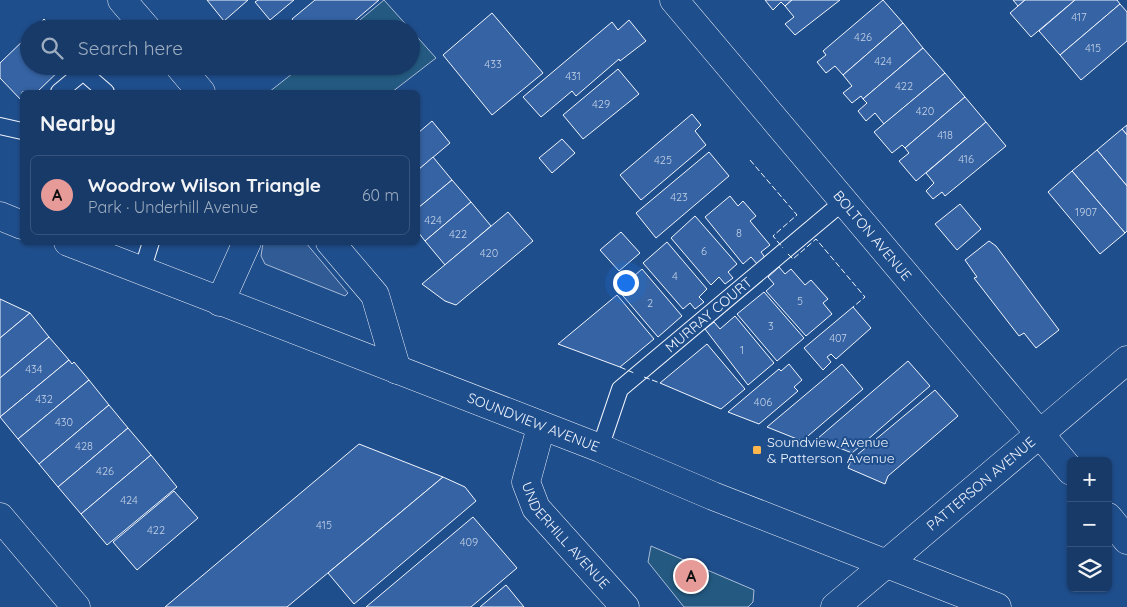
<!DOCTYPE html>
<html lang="en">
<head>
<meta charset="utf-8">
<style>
	:root { --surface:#173a69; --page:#20416f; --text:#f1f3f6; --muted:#9eadc0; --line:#36547d; --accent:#e69b98 }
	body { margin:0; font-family:Quicksand,sans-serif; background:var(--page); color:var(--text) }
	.controls { position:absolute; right:15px; bottom:15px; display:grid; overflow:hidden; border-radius:8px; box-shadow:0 1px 4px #0004 }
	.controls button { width:45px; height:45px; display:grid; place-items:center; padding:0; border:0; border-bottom:1px solid var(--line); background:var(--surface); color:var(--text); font:25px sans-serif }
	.you { position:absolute; left:625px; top:282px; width:18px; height:18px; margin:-12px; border:4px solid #fff; border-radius:50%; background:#1a73e8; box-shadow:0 0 0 8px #1a73e833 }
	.badge { display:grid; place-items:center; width:32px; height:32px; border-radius:50%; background:var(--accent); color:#111; font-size:16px; font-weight:700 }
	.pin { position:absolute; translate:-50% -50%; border:2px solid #fff; box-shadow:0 1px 5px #0006 }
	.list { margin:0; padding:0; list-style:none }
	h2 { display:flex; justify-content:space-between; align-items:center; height:65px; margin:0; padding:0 20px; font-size:21px }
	h2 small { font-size:16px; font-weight:400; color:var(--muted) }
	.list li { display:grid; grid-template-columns:32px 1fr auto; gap:15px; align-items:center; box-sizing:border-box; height:80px; margin:0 10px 10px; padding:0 10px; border:1px solid var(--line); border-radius:8px }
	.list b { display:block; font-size:19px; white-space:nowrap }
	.list p { margin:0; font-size:16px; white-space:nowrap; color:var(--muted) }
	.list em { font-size:16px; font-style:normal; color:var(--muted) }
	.icon { flex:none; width:28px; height:28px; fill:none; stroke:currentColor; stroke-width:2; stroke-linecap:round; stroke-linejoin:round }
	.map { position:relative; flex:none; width:1127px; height:607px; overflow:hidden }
	.search { position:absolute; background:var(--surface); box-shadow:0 1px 4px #0004; left:20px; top:20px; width:400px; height:55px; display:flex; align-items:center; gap:12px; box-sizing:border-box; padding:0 18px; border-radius:28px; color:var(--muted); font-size:19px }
	.panel { position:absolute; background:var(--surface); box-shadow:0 1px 4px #0004; left:20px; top:90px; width:400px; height:155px; border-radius:8px }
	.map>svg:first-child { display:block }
</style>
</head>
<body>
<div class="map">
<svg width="1127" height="607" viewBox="0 0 1127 607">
	<rect width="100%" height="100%" fill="#1f4e8c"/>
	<g fill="#245a82" stroke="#a8bbd7">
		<polygon points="384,0 410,29 349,29"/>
		<polygon points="411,30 436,58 392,92 269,92 302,66 411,66"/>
		<polygon points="651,546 754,590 753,602 748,607 684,607 648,562"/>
	</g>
	<polygon fill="#305b95" stroke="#a8bbd7" points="263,243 306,243 348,293 345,296 265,264 261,256"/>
	<g fill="#3563a3" stroke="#f2f6ff">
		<polygon points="207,0 248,0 224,21"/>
		<polygon points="258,0 294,0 270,20 255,2"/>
		<polygon points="315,0 379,0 345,29 300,29 292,19"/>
		<polygon points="765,0 792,0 785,6 781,2 773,10"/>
		<polygon points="792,0 840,0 795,35 785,24 794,17 785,6"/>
		<polygon points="883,0 903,23 843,75 835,66 826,73 817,62 826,55 823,51"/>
		<polygon points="1013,0 1025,0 1018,6"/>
		<polygon points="1025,0 1075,0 1031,37 1010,13"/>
		<polygon points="1075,0 1117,0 1120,4 1060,55 1039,31"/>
		<polygon points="1120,4 1127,12 1127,41 1081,80 1060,55"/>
		<polygon points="492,13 543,73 492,115 443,55"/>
		<polygon points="44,19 54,29 35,29"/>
		<polygon points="629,20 646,41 620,61 619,59 576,96 572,91 541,117 523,97 612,22 618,30"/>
		<polygon points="903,23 923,48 863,99 861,96 852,103 843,93 852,86 843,75"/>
		<polygon points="29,35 29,66 64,66 37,92 22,92 22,101 0,78 0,63"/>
		<polygon points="923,48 945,73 884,124 875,113 866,121 858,111 867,103 863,99"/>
		<polygon points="618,69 639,94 583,139 563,115"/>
		<polygon points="945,73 965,97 905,148 902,145 892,153 874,132"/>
		<polygon points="965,97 986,122 916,181 899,161 909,153 905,148"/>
		<polygon points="692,114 701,125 695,131 706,145 641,200 620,175"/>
		<polygon points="432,121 450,143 418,170 418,133"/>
		<polygon points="986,122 1006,146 945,196 942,192 933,199 926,191 934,183 926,173"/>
		<polygon points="1127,125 1127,135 1122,129"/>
		<polygon points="1122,129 1127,135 1127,186 1097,150"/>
		<polygon points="562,139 575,153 552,173 539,158"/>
		<polygon points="1097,150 1127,186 1127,231 1125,233 1072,171"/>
		<polygon points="709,152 729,176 656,238 636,213"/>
		<polygon points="433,157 452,180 418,208 418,170"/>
		<polygon points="1072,171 1125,233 1100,254 1048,192"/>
		<polygon points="452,180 471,202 425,241 418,232 418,208"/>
		<polygon points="730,196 738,206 743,201 756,216 750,221 770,245 761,252 766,259 758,265 751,257 743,264 705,217"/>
		<polygon points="471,202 491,226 445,265 425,241"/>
		<polygon points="960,204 981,229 957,250 935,224"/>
		<polygon points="508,212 533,241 456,305 445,301 422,284"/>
		<polygon points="695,216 737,264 728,272 733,278 725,284 719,277 711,285 671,238"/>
		<polygon points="621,232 640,253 619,271 600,250"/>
		<polygon points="989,241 996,246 1059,330 1036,348 1024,333 1019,336 974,278 977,277 965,260"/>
		<polygon points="667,242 707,289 699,297 704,302 695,309 690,303 683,309 643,263"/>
		<polygon points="779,267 785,274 791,269 805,285 811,280 828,299 823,303 832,314 806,336 766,291 774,284 768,277"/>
		<polygon points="642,269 682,316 658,337 618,290"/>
		<polygon points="764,292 804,338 777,361 737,314"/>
		<polygon points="617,295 654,339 620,367 558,344"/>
		<polygon points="0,299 30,313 0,338"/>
		<polygon points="853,307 871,328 836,359 831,354 827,357 831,362 823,370 804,348"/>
		<polygon points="30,313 49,337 0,378 0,338"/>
		<polygon points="735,316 774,363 748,385 705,329 714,322 720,329"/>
		<polygon points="49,337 69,360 0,417 0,378"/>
		<polygon points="707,344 745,389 721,409 660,383"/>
		<polygon points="69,360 72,364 74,362 89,380 18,439 0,417"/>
		<polygon points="908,361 930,386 903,409 852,453 817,439"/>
		<polygon points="789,364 802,380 794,387 798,391 759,424 728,412 779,369 781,371"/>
		<polygon points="842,364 863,389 802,441 767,427"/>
		<polygon points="89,380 109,405 39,464 18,439"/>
		<polygon points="935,390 958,416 888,476 885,484 848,468 851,460"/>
		<polygon points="109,405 128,428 58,487 39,464"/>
		<polygon points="128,428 151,455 81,514 58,487"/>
		<polygon points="359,444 443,477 287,607 165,607"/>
		<polygon points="151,455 177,487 107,545 81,514"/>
		<polygon points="443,477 465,487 476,501 354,604 328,573"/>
		<polygon points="174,491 198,518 137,570 113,542"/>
		<polygon points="473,517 517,568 471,607 366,607"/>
		<polygon points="506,585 524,607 480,607"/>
	</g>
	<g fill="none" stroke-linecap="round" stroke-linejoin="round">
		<defs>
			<g id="lane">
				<polyline points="59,92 83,72 106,92"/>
				<polyline points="0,126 22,131"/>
				<polyline points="142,271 151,242"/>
				<path id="s1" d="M600,448L620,389L844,201"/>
			</g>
			<g id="street">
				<polyline points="122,0 147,29"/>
				<path id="s2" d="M674,0L1071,471"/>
				<polyline points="179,66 201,92"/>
				<polyline points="330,242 375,295 397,370"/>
				<polyline points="220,302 247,242"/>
				<path id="s3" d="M541,427L526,482L536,508L625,607"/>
				<polyline points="0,517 76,607"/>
				<polyline points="1108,517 1127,540"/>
				<path id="s4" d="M835,607L1127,360"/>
			</g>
			<g id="secondary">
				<polyline points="0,216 22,225"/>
				<path id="s5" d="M68,242L600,448L713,496L997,607"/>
			</g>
		</defs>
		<use href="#lane" stroke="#f2f6ff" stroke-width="18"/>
		<use href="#street" stroke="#f2f6ff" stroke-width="29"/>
		<use href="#secondary" stroke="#f2f6ff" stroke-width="29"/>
		<use href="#lane" stroke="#1f4e8c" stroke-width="16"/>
		<use href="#street" stroke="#1f4e8c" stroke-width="28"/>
		<use href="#secondary" stroke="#1f4e8c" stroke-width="28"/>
		<g stroke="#f2f6ff" stroke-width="1" stroke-dasharray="6 2.5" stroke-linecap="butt">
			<polyline points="750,160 797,215 773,236 783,248"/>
			<polyline points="788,254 793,259 816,239 865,297 853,307"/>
			<polyline points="620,367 634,373"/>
			<polyline points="644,377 660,383"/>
		</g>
	</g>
	<rect fill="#ffb74d" stroke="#1f4e8c" stroke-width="2" x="752" y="445" width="10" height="10" rx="2.5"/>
	<g text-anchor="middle" stroke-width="4" stroke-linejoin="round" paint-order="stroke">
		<g font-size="11" fill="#c3d1e8">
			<text x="1079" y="21">417</text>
			<text x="863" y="41">426</text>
			<text x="1093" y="52">415</text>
			<text x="883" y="65">424</text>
			<text x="493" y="68">433</text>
			<text x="573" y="80">431</text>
			<text x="904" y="90">422</text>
			<text x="601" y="108">429</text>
			<text x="925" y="115">420</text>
			<text x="945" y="139">418</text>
			<text x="966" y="163">416</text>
			<text x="663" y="164">425</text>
			<text x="679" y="201">423</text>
			<text x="1086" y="216">1907</text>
			<text x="433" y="224">424</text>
			<text x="739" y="237">8</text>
			<text x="458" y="238">422</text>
			<text x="704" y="255">6</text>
			<text x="489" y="257">420</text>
			<text x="675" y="280">4</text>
			<text x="800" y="305">5</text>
			<text x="650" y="307">2</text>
			<text x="771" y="330">3</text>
			<text x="838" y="342">407</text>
			<text x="742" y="354">1</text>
			<text x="34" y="373">434</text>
			<text x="44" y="403">432</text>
			<text x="763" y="406">406</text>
			<text x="64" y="426">430</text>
			<text x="84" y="450">428</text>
			<text x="105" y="475">426</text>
			<text x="129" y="504">424</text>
			<text x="324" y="529">415</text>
			<text x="156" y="534">422</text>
			<text x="469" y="546">409</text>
		</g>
		<g font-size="14" fill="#f2f6ff" stroke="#1f4e8c">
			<text dy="5" stroke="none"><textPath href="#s2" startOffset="308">BOLTON AVENUE</textPath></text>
			<text dy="5" stroke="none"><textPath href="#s1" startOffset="178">MURRAY COURT</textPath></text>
			<text dy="5" stroke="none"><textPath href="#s5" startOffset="499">SOUNDVIEW AVENUE</textPath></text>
			<text dy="5" stroke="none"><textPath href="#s4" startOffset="191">PATTERSON AVENUE</textPath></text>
			<text dy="5" stroke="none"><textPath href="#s3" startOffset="124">UNDERHILL AVENUE</textPath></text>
		</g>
		<g font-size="14" fill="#f2f6ff" stroke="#1f4e8c" text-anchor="start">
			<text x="767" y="447">Soundview Avenue<tspan x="767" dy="16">&amp; Patterson Avenue</tspan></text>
		</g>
	</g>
</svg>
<div class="controls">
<button>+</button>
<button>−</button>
<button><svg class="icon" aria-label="layers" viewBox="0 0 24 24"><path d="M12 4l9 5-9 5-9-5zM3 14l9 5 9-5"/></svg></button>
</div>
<div class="you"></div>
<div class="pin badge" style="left:691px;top:576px">A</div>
<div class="search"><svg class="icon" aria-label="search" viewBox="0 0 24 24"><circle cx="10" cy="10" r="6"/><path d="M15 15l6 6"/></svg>Search here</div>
<section class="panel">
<h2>Nearby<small></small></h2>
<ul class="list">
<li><span class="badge">A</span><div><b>Woodrow Wilson Triangle</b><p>Park · Underhill Avenue</p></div><em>60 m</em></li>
</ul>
</section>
</div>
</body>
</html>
